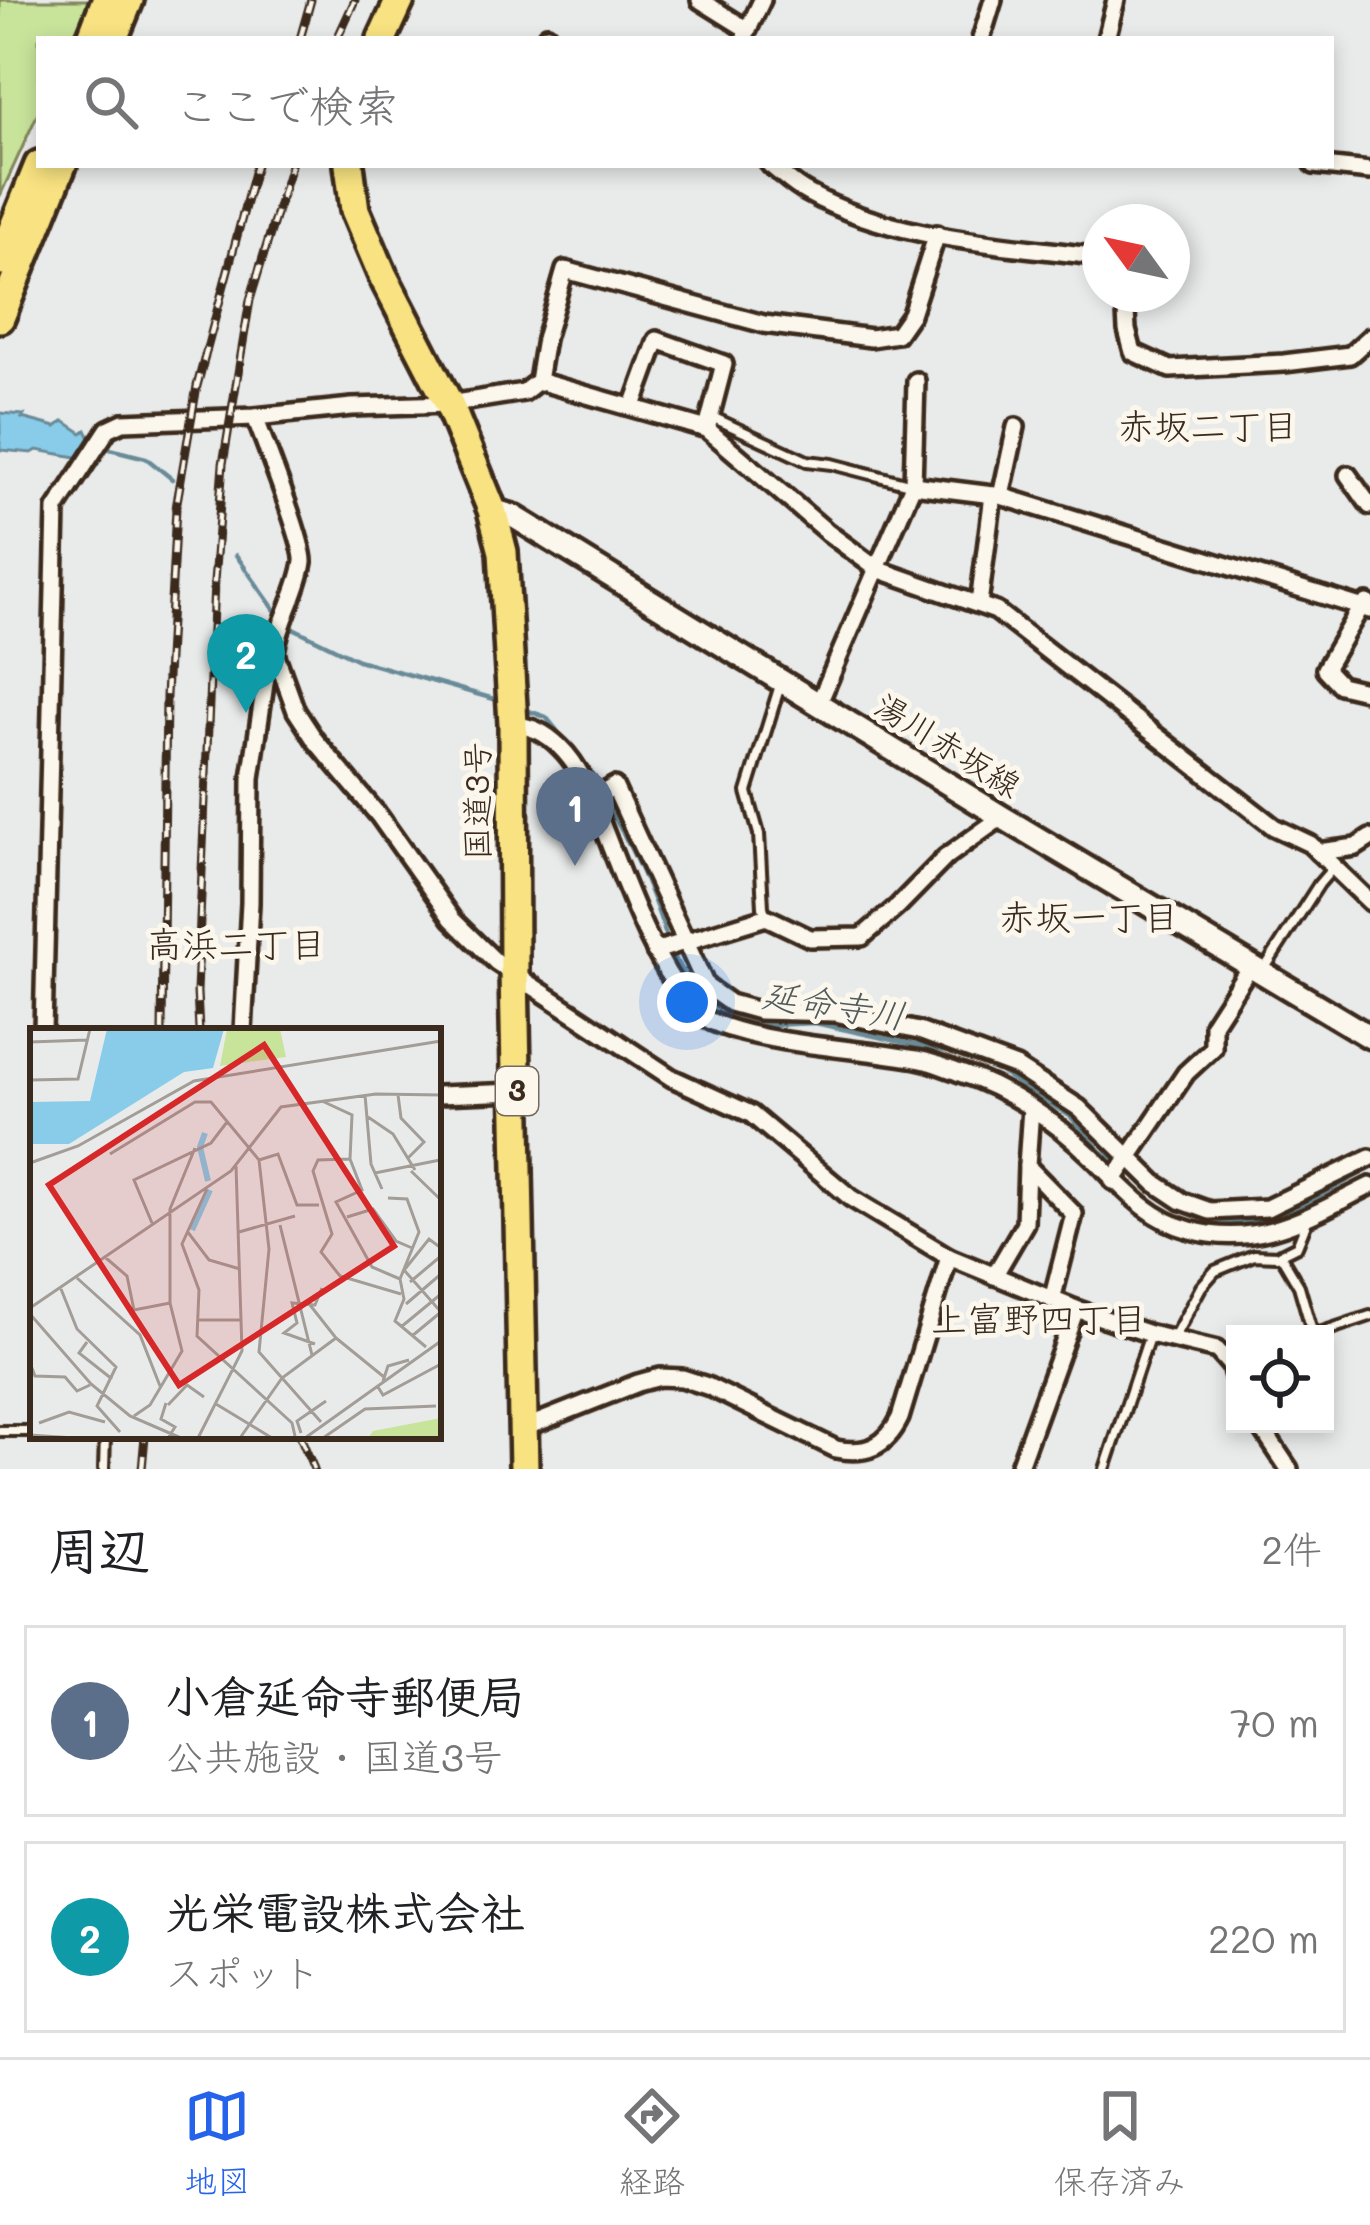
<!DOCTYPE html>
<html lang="ja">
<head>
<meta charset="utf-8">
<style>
	:root { --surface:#fff; --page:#f6f6f6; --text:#202124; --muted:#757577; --line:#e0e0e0; --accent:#2563eb }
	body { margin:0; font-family:Mali,"Klee One",sans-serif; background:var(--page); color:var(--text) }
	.controls { position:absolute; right:36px; bottom:36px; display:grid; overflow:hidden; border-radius:0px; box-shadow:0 6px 18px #0003 }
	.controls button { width:108px; height:108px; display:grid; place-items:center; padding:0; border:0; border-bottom:3px solid var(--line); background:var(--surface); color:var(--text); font:60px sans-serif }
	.compass { position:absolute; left:1082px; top:204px; width:108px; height:108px; border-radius:50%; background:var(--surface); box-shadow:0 6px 18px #0003; rotate:303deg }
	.you { position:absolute; left:687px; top:1002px; width:42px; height:42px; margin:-30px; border:9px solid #fff; border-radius:50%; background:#1a73e8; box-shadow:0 0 0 18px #1a73e833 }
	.badge { display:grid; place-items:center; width:78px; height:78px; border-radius:50%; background:var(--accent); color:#fff; font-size:39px; font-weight:700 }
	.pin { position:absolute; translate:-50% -99px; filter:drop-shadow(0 3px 6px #0008) }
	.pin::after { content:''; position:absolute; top:63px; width:42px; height:36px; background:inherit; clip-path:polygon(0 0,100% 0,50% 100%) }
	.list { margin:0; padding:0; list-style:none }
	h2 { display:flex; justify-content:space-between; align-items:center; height:156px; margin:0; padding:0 48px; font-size:51px }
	h2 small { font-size:39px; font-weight:400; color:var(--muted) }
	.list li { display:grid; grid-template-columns:78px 1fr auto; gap:36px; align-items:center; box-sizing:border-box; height:192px; margin:0 24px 24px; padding:0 24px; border:3px solid var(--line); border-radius:0px }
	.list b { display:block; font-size:45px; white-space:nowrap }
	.list p { margin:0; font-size:39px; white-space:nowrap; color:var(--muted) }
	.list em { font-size:39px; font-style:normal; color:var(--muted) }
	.icon { flex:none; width:66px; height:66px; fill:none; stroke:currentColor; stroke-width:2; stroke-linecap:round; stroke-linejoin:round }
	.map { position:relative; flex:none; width:1370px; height:1469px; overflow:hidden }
	.search { position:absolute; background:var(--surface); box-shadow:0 6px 18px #0003; left:36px; right:36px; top:36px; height:132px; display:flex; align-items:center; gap:30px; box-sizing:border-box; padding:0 42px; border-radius:0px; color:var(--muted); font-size:45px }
	.sheet { height:588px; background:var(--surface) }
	nav { display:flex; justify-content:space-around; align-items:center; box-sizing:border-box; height:168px; border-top:3px solid var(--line); background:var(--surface); font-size:33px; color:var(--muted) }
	nav a { display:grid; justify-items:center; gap:6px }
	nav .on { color:var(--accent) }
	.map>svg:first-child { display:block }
</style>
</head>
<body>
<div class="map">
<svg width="1370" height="1469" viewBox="0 0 1370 1469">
	<rect width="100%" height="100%" fill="#e9eaea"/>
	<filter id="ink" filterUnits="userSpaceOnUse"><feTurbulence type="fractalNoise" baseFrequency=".00833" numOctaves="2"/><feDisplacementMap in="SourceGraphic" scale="24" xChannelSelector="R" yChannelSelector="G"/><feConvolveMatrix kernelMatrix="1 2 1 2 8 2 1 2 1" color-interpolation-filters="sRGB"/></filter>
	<g filter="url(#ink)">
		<polygon fill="#c8e49b" stroke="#82875c" stroke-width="3" points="0,0 90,0 72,39 39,39 39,111 0,196"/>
		<polygon fill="#88cce9" stroke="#698b98" stroke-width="3" points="0,413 24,415 22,418 56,427 64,421 82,433 86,430 92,442 82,458 37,450 32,453 0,450"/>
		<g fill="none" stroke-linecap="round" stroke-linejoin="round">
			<g stroke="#698b98" stroke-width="4.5">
				<polyline points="102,447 146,458 172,479"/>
				<polyline points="236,555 279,616"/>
				<polyline points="287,625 358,660 501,701"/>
				<polyline points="523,709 546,717 595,777 600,789"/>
				<path d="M604,799C631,845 653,891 668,942"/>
				<polyline points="671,953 700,997 723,1013 772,1025 815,1023 966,1056 997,1070 1070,1116 1101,1151 1117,1163"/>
				<polyline points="1126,1169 1146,1184"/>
				<path d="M1191,1212C1253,1242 1315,1196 1370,1169"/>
			</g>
			<defs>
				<g id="service">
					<polyline points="712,417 807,461 832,464 913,485"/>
					<polyline points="766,917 763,907 759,834 747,792 781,682"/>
					<polyline points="1263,971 1319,884 1332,869"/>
					<polyline points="1280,1254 1299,1286 1313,1334"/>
					<polyline points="1316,1334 1370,1316"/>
					<polyline points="1173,1339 1201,1287 1215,1271 1254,1255 1277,1256 1297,1246 1307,1221"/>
					<polyline points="0,1431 33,1431"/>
					<polyline points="104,1469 105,1436"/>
					<polyline points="1105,1469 1150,1334"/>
				</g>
				<g id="minor">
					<polyline points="700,0 748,30"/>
					<polyline points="547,35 550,39"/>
					<polyline points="745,36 762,0"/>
					<polyline points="981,39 993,0"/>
					<polyline points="1106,39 1116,0"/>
					<path d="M770,165C782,174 794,186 808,193C895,241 1004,244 1100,257"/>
					<polyline points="1314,165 1370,171"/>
					<polyline points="1125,294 1127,330 1133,352 1170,369 1284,363 1350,355 1370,337"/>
					<polyline points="538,381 707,429 827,532 877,569 996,611 1274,827 1310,844 1370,902"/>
					<polyline points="633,406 657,340 724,364 707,429"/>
					<polyline points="1348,475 1370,506"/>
					<polyline points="913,485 1001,496 1370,610"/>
					<polyline points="1001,496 1016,427"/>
					<polyline points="1367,603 1361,607 1325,669 1340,685 1370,692"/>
					<polyline points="979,604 993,495"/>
					<polyline points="275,653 296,711 315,740 379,816 452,919 496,962 672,1078 751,1114 851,1198 949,1257 1076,1309 1150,1334 1217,1350 1231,1366 1235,1380"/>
					<polyline points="819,703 913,485 916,381"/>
					<path d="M513,724C533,727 545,732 560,747C584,770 594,805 606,835C629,893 651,956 690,1006C720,1045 874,1048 926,1061C937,1064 949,1069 960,1073C1007,1088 1054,1120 1090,1155C1121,1185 1146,1218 1190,1230C1260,1249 1309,1216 1370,1186"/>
					<polyline points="592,800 614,786 706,986 730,1003 759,1011 835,1013 919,1031 1016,1067 1079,1108 1155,1183 1182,1201 1210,1211 1267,1208 1370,1158"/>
					<polyline points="1318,852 1356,847 1370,838"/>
					<polyline points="655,951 766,917 810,938 862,937 898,906 946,857 1002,817"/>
					<polyline points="43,1031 56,509 108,429 123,422 255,417 352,407 449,404 524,392 538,381 545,339 565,270 764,324 871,338 897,334 911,314 937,234"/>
					<path d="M243,1031L250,903L251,778L269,657L275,653C279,621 298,594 303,562C305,545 264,441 255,417"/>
					<polyline points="438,1095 517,1092"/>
					<polyline points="1031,1108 1027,1166 1074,1214 1052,1300"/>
					<polyline points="1113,1181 1186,1073 1213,1048 1213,1024 1251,965"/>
					<polyline points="994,1276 1025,1223 1027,1166"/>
					<polyline points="1259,1424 1289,1469"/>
					<path d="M524,1428L638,1383L660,1377L682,1378L707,1386L836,1449C866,1455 886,1447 900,1418L949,1257"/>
					<polyline points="1018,1469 1076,1309"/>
				</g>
				<polyline id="secondary" points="492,510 513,516 1002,817 1370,1037"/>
				<g id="trunk">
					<polyline points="91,39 106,0"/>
					<polyline points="113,39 129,0"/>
					<polyline points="382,39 400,0"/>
					<polyline points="349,165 355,210 383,276 449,404 492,510 503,552 513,724 514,972 524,1469"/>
					<polyline points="0,261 39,165"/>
					<polyline points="0,318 62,165"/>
				</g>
			</defs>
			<use href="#service" stroke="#3b2a1e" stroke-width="16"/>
			<use href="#minor" stroke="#3b2a1e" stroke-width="24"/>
			<use href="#secondary" stroke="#3b2a1e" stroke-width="30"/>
			<use href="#trunk" stroke="#3b2a1e" stroke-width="36"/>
			<use href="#service" stroke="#fbf7ec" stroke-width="8"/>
			<use href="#minor" stroke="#fbf7ec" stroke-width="15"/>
			<use href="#secondary" stroke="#fbf7ec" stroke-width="21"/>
			<use href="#trunk" stroke="#f8e281" stroke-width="27"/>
			<defs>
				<g id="rail">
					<polyline points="300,39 311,0"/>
					<polyline points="337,39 355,0"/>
					<polyline points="162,1031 166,696 176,508 197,386 256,165"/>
					<polyline points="199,1031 197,992 214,582 223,464 250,300 291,165"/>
					<polyline points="300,1436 314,1469"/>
					<polyline points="142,1469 145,1436"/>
				</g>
			</defs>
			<use href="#rail" stroke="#3b2a1e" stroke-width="9"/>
			<use href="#rail" stroke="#fbf7ec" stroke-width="4.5" stroke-dasharray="14" stroke-linecap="butt"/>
		</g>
	</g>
	<g text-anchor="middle" stroke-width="10" stroke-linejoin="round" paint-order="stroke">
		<rect fill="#fbf7ec" stroke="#75685c" stroke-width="3" x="496" y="1067" width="42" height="48" rx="9"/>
		<g font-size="30" font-weight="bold" fill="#3b2a1e">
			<text x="517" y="1101">3</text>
		</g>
		<g font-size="33" fill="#3b2a1e" stroke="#fbf7ec">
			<text transform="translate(948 745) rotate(32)" y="12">湯川赤坂線</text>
			<text transform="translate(477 801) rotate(-90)" y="12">国道3号</text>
		</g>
		<g font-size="36" fill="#3b2a1e" stroke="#fbf7ec">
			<text x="1208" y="439">赤坂二丁目</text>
			<text x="1089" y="930">赤坂一丁目</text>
			<text x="236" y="957">高浜二丁目</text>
			<text x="1039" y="1332">上富野四丁目</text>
		</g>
		<g font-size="36" font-style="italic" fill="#525b5b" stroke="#fbf7ec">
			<text transform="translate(834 1005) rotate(9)" y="13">延命寺川</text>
		</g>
	</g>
	<g transform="translate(30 1028)">
		<rect width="411" height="411" fill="#e9eaea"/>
		<path d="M197,1H250L256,29L190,38ZM411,390V410H338L343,403Z" fill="#c8e49b"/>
		<path d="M77,1H194L183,40L154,44L39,116H0V74L60,73Z" fill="#88cce9"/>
		<path fill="none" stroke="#88cce9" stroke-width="6" d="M175,105L170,119L178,153M162,202L180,162"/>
		<path fill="none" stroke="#a39d98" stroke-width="3" d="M0,14L57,12M0,52L48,51L60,1M335,67L341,136L352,161M368,67L371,90L394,114L378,130M292,73L322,87L320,131L332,162L306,174L342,239L370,251M338,89L363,106L385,142M411,99V147M80,126L165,74H181L229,132L239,221L229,324L291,394M320,131L288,132L283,143L302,206L291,224L310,248L371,266M229,132L248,126L267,177H289M0,135L48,118L164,53L411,13M381,143L411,172M345,145L410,132M177,161L152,216L169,262L167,308L262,395L265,408M358,170L377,171L389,204L370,251L374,271L365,293L396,319M317,189L343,181L366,213L382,220M122,195L104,152L181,115L197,94M250,197L282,327M157,203L179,232L210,241M209,204L265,188M76,230L97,248L104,282L140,275M375,241L399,211L411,220M374,242L411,284L382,308M47,250L110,307L130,358M380,254L411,228M31,261L47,301L86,339L67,378L90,404M376,276L411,246M280,277L306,310M0,280L201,143L251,79L346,66L411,67M0,286L61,356L100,388L151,410M167,292H212M371,299L411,266M57,314L49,325L82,351M285,316L254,305L267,295L262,275L285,277L292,260M0,335L5,348L35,349L47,363L60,357M353,353L358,338L379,332M348,359L353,367L411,336M136,375L131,391L145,399L138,410M186,376L242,410M138,377L157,357L174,369M104,388L120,377L152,323L140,275V181L165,120M9,395L39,384L75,394M271,405L267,393L296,373M0,407L44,410M168,410L212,323L206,138M210,410L252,350L306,310L354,349M275,410L411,313M293,410L335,381L406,378"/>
		<path fill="#d62828" fill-opacity="0.15" stroke="#d62828" stroke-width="6" d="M234,17L364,218L149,357L19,157Z"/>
		<rect width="411" height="411" fill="none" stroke="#3b2a1e" stroke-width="6"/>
	</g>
</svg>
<div class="controls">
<button><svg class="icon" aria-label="locate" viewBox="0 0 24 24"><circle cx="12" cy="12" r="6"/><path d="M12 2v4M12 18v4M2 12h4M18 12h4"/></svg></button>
</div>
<svg class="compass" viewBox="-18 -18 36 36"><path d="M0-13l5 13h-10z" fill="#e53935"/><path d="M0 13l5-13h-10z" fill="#757577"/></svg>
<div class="you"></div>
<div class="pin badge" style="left:575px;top:866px;background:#5c6f8a">1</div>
<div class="pin badge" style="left:246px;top:713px;background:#0f9aa8">2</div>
<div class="search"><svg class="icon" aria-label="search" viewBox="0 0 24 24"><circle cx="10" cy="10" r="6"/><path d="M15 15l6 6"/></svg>ここで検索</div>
</div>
<section class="sheet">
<h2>周辺<small>2件</small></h2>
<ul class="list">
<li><span class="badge" style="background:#5c6f8a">1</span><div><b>小倉延命寺郵便局</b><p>公共施設 · 国道3号</p></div><em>70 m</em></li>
<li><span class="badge" style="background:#0f9aa8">2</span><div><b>光栄電設株式会社</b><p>スポット</p></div><em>220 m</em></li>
</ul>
</section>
<nav>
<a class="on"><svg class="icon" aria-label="map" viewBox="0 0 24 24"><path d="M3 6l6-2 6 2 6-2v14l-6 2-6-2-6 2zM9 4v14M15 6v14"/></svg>地図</a>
<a><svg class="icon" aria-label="directions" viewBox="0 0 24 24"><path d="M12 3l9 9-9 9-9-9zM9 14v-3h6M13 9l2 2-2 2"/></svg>経路</a>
<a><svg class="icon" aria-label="saved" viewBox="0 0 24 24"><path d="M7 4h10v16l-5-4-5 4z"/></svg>保存済み</a>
</nav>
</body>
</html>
